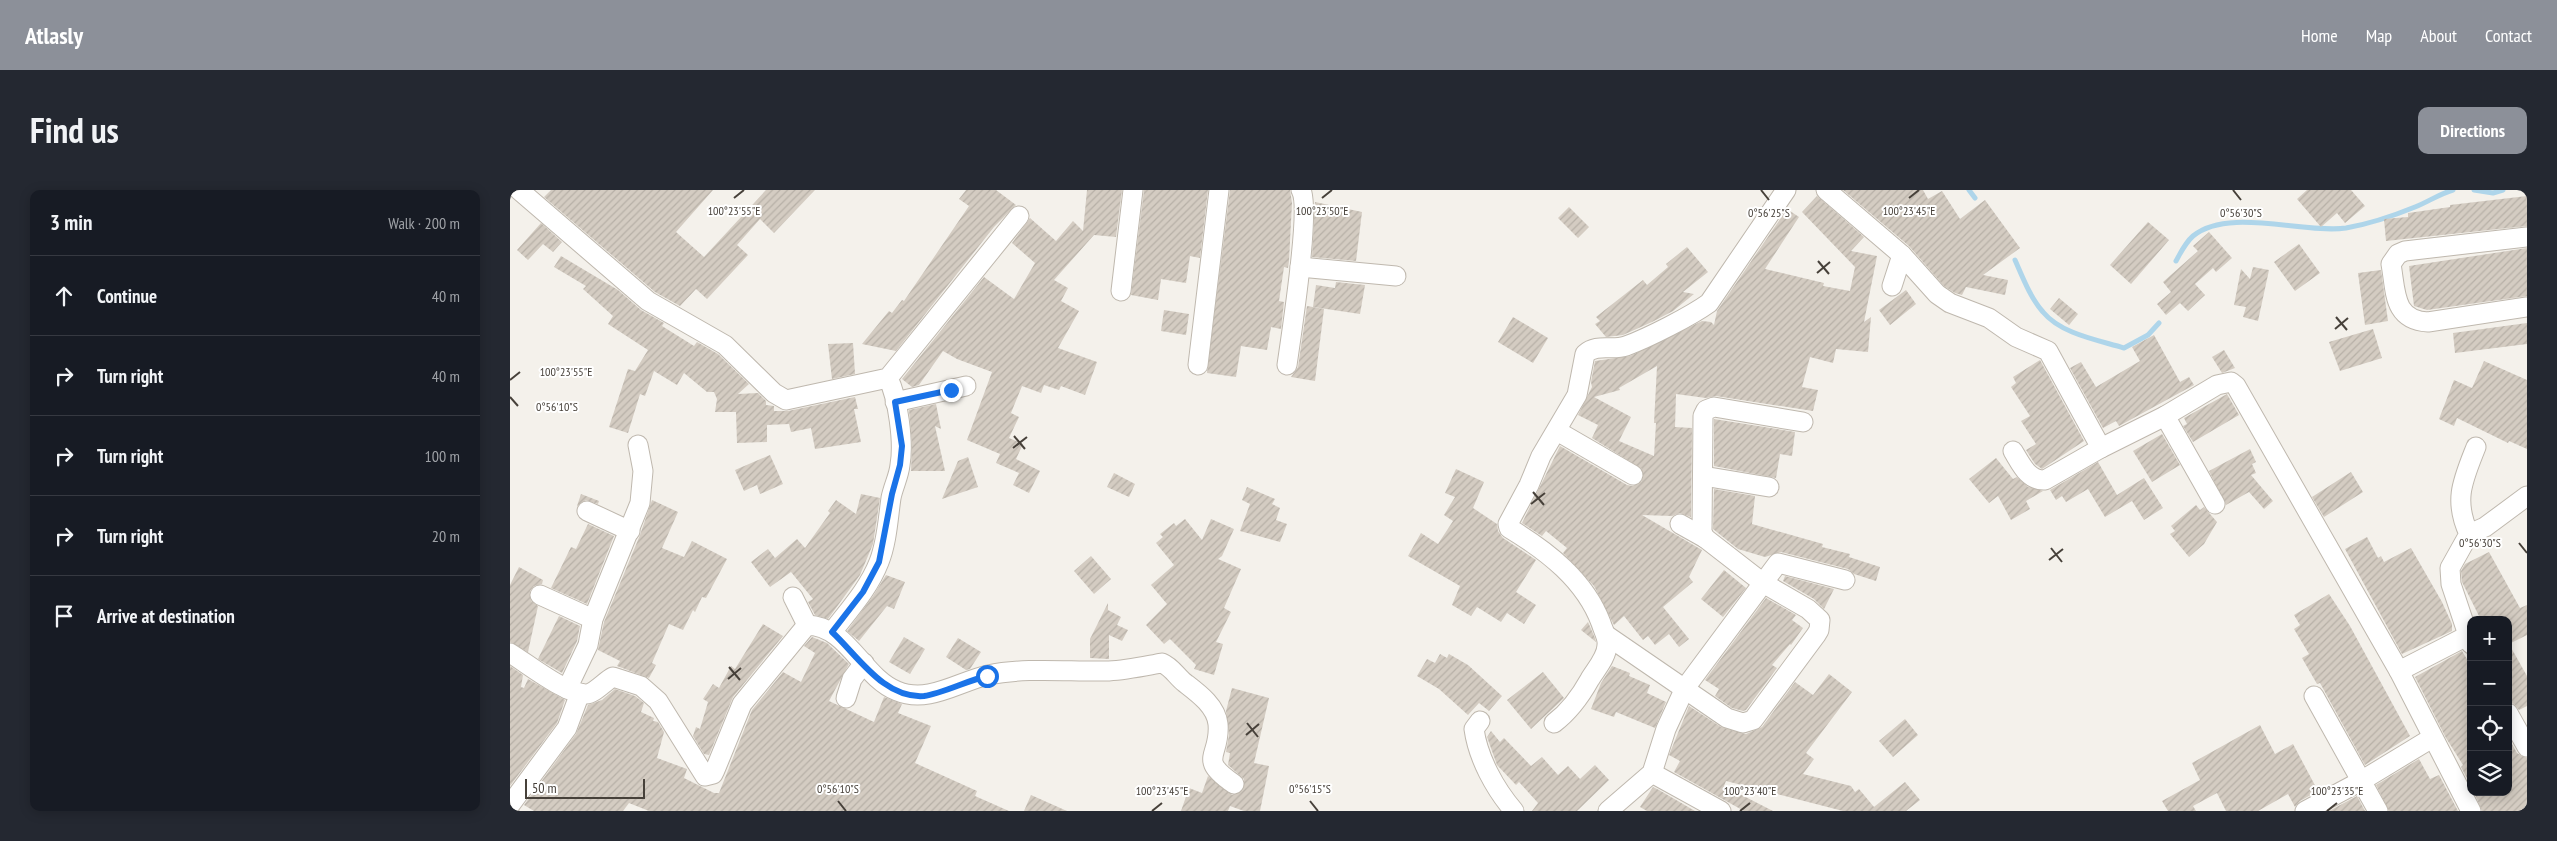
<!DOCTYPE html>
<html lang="en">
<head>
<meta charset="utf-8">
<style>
	:root { --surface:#171b24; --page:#242831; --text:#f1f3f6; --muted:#9ea1a6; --line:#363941; --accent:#8c9099 }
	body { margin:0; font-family:"PT Sans Narrow",sans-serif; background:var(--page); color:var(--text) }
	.controls { position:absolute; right:15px; bottom:15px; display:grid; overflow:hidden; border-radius:10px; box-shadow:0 2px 12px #0003 }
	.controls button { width:45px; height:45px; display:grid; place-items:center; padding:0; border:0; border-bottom:1px solid var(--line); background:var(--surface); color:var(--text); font:25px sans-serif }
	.scale { position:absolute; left:15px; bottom:12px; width:120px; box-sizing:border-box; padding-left:5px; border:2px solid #47413a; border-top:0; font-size:14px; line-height:18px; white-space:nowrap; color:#47413a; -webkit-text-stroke:4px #fff; paint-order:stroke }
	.stop { position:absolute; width:15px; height:15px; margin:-11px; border:4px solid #1a73e8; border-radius:50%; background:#fff }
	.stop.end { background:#1a73e8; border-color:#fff; box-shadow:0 1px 5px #0008 }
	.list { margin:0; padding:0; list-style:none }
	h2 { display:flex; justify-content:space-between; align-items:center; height:65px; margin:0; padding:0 20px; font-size:21px }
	h2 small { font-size:16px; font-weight:400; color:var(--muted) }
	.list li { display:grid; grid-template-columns:32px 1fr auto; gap:15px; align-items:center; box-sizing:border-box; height:80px; padding:0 20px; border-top:1px solid var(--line) }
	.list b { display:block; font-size:19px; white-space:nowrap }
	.list em { font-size:16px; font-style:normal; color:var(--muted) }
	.icon { flex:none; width:28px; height:28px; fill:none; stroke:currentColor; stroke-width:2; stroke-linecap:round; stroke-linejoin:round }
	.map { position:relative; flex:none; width:2017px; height:621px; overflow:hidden; border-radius:10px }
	header { display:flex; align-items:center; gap:30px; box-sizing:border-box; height:70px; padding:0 25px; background:var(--accent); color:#fff }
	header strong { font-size:24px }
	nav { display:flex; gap:28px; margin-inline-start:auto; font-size:18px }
	.intro { display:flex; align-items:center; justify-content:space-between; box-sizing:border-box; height:120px; padding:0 30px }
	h1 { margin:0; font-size:35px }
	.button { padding:12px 22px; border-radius:10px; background:var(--accent); color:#fff; font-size:18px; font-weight:700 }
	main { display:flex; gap:30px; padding:0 30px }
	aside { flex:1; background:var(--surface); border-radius:10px; box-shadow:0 2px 12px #0003 }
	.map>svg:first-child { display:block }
</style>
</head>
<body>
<header>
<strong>Atlasly</strong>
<nav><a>Home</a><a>Map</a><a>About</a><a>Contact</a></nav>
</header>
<div class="intro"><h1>Find us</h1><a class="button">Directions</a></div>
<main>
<aside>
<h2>3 min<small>Walk · 200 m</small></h2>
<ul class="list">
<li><svg class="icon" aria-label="ahead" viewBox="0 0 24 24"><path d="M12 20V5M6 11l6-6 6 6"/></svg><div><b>Continue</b></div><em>40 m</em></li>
<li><svg class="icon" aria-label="right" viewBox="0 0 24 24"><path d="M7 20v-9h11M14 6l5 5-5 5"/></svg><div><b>Turn right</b></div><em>40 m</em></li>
<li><svg class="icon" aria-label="right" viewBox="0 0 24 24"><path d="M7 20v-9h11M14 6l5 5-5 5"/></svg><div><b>Turn right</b></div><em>100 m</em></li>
<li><svg class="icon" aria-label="right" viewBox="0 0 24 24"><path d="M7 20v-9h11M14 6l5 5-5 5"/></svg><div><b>Turn right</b></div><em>20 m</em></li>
<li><svg class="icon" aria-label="arrive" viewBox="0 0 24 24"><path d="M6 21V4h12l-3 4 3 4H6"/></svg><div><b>Arrive at destination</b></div></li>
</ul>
</aside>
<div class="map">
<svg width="2017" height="621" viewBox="0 0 2017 621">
	<defs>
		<pattern id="building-hatch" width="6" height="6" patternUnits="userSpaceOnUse" patternTransform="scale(1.25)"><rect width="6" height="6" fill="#d4ccc2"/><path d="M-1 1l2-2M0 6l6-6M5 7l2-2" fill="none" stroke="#b7b0a7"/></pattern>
	</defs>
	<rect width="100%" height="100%" fill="#f4f1eb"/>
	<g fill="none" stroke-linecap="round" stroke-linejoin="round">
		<g stroke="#aed5ea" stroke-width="5">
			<polyline points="1459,0 1465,8"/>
			<polyline points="1964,0 1983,3 1993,0"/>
			<path d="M1505,70C1513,88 1520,107 1533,122C1551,144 1588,150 1614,158L1638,145L1649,133"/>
			<path d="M1666,71C1671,62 1675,53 1683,46C1718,17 1794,44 1836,38C1859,34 1883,26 1905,17C1918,12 1929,4 1943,0"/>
		</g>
	</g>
	<g fill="url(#building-hatch)" fill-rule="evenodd">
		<polygon points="41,0 203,0 166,42 194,67 256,0 305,0 264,43 250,29 227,55 238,65 197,109 186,99 170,116 145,102 34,7"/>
		<polygon points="456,0 486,0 506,15 484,37 386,161 352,154 379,121 382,123 392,110 394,111 459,16 449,9"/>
		<polygon points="577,0 612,0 606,47 584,45 544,90 558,98 551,111 569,121 548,158 587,172 575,205 551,196 549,200 534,195 531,203 512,196 501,223 509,227 499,248 513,254 506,269 530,281 519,303 503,295 509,283 486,273 490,264 457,250 482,182 447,169 433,161 409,195 402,197 392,189 474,87 504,109 525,73 502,53 520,28 546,51 563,31 573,41"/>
		<polygon points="634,0 698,0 690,68 680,66 676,93 651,89 648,110 621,105"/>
		<polygon points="720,0 780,0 782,13 779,71 778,78 774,77 769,111 774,112 771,139 761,137 757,160 731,156 726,187 697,183"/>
		<polygon points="1333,0 1413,0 1418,9 1432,1 1450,29 1475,10 1510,58 1473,85 1498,90 1495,105 1456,97 1452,105 1445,103 1434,96 1399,56"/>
		<polygon points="1797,0 1841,0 1855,16 1835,33 1827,23 1811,37 1787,9"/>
		<path d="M1307,6L1354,47L1341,61L1367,66L1354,132L1361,127L1358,162L1326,159L1323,173L1300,167L1292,197L1308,200L1303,221L1206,206L1196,208L1166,204L1165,237L1182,238L1181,327L1170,323L1162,326L1132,325L1192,360L1179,387L1183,392L1153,417L1179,449L1169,457L1159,444L1145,455L1138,446L1133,450L1114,426L1104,435L1084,396L1053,363L1057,358L1036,341L1032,346L1012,333L1050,256L1117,295L1123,296L1132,291V279L1082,248L1088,235L1068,225L1082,197L1081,192L1085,171L1120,166L1192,131L1201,132L1204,135L1207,121L1277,19L1289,27L1255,79L1314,93L1313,96L1340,101L1345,77L1292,22ZM1147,176L1144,233H1146L1144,266L1109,251L1121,227L1084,207L1110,200L1109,198Z"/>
		<polygon points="2017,6 2017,36 1876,51 1874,29 1898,27 1898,23 1940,17 1940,15"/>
		<polygon points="805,12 852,22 846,71 802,67"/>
		<polygon points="1059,17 1079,37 1068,48 1048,28"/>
		<polygon points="1638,32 1659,50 1621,94 1600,75"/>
		<polygon points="31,33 52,52 43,62 33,54 18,70 7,60"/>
		<polygon points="1699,42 1722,68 1706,82 1703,78 1685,94 1695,105 1678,121 1670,113 1656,125 1647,114 1661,102 1653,92 1688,61 1683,56"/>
		<polygon points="1789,54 1810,83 1785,101 1764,72"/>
		<polygon points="1177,57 1198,82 1173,102 1184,104 1163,121 1142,132 1113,145 1096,147 1085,134 1090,131 1086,127 1133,90 1137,95 1158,77 1156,74"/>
		<polygon points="2017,58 2017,106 1917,120 1904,116 1899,76"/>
		<polygon points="51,66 108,100 131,120 154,133 152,136 184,156 187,152 208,164 239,194 228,204 248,203 256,211 256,215 264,216 264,221 278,221 345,207 348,219 344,219 351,252 305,259 301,238 281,242 279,234 257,235 257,252 227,253 226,222 205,222 207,209 204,202 197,202 174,183 167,195 144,181 135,206 130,204 118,243 99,237 118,179 125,181 138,160 98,134 103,126 73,99 76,96 44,77"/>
		<polygon points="1743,77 1759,80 1748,131 1733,127 1736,117 1724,115 1731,79 1740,89"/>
		<polygon points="1871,80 1878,131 1855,135 1848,83"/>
		<polygon points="826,92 855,95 850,124 803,117 806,95 825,98"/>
		<polygon points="1396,100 1406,114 1380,135 1369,120"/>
		<polygon points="1549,108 1568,124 1559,135 1540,119"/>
		<polygon points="797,116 814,119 805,191 781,187 788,177"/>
		<polygon points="654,120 679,124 676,145 651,141"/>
		<polygon points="1003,127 1038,148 1023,173 988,152"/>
		<polygon points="2017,133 2017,154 1945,163 1943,143"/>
		<polygon points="1863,139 1872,168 1830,181 1819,152"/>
		<polygon points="1644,145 1670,192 1679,187 1684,195 1609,236 1606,231 1593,238 1560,178 1571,172 1586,197 1630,171 1622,157"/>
		<polygon points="343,153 345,184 322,189 318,154"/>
		<polygon points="1714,160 1725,178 1712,183 1702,167"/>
		<polygon points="1530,170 1574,251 1532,279 1525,274 1516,260 1526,254 1511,231 1520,226 1501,197 1506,193 1503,187"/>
		<polygon points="1974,171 2017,190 2017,259 1999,251 1998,253 1947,228 1944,236 1929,229 1944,190 1962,198"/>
		<polygon points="1717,204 1729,225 1683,252 1673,236 1677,234 1674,228"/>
		<polygon points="426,214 431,239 425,236 435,281 401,281 402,254 399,220"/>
		<polygon points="1204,229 1285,242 1282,266 1270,264 1266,288 1204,276"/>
		<polygon points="1652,244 1670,275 1642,292 1623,261"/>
		<polygon points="1740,259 1746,272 1742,274 1746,283 1741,285 1763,311 1754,319 1739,302 1716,315 1699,281"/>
		<polygon points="260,265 273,294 250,304 247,295 234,301 225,280"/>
		<polygon points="458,267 468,297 432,309 448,271"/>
		<polygon points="1486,268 1503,289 1507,287 1518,297 1533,301 1516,311 1520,319 1501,330 1488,306 1479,313 1459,289"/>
		<polygon points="1588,272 1607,305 1634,288 1653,318 1634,330 1622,311 1595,327 1578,299 1556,312 1552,306 1546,310 1540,300"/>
		<polygon points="946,279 974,292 963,318 987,334 988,341 993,348 1026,370 1006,402 1026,415 1014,434 997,423 991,432 967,417 961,426 942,415 950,396 898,366 911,343 928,354 943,331 934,325 945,307 935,303"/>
		<polygon points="1841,282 1853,302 1814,327 1802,307"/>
		<polygon points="604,283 625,294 619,307 597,297"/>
		<polygon points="737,297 765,309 762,314 770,318 766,330 777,334 770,352 730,341 740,314 732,310"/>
		<polygon points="1204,299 1245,306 1242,334 1313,354 1312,357 1340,364 1339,367 1370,377 1366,391 1344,384 1338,379 1271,362 1255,367 1228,359 1203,339"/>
		<polygon points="71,304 89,311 88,314 76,310 67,316"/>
		<polygon points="351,304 370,308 363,354 350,385 318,429 305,425 298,412 303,409 281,382 260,397 241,372 258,359 265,368 287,349 295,358 320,323 318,321 326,310 346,324"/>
		<polygon points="142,310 168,322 152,358 174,367 182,351 217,369 196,408 192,407 185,422 183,420 173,440 159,434 142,473 146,475 139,488 107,476 110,471 88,460 94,432 130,345"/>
		<polygon points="1686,315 1690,320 1694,317 1707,332 1694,354 1679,367 1660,344 1665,341 1661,336"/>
		<polygon points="675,329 692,350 701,329 724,339 712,366 708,369 731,379 714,418 721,422 706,452 713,454 704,485 684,479 686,475 660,449 654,454 636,435 657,414 641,395 664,375 646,353 653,347 650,344 664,333 666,336"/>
		<polygon points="78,334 104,346 77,414 41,398 61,357 66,359"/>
		<polygon points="1857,347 1868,368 1871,366 1874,372 1901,358 1932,412 1942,434 1942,441 1892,464 1835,359"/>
		<polygon points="1979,362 2010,418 2017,415 2017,445 1999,454 2017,486 2017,516 2009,520 2004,514 1998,512 1998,430 1971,430 1952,392 1951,381 1955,374"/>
		<polygon points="581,366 601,389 584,404 564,381"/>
		<polygon points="9,377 33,390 32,394 24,396 20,401 21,411 28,416 18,462 0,452 0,395"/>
		<polygon points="1214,380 1236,398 1213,427 1191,409"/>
		<polygon points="376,385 395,392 384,419 377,416 349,451 337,441 363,406"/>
		<polygon points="1275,386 1324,399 1314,419 1304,409 1273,391"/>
		<polygon points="1819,404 1840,436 1900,546 1855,575 1810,493 1807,494 1792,468 1799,464 1784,439 1790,435 1784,425"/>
		<polygon points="1256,408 1286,425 1282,430 1293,438 1281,455 1280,454 1262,475 1267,478 1236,520 1233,521 1222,518 1205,506 1209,499 1195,490"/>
		<polygon points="598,413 598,420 611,427 607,435 618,440 612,451 599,445 599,469 580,468 580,449"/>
		<polygon points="49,426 70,436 67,451 52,483 28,469"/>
		<polygon points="1078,432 1085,448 1086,452 1071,440"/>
		<polygon points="253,434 273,446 223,507 199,565 194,564 183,546 186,537 190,539 198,512 193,509 203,494 209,498 221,476 225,479"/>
		<polygon points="302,447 317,453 339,474 319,511 364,532 374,507 392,514 388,523 421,536 405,573 467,601 465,606 499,621 139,621 119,613 113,621 24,621 14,615 66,544 78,515 92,510 105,499 125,506 134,513 131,522 144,528 143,531 148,532 154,542 147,568 177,579 174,588 204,603 209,603 242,520 273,482 291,492 305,463 294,456"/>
		<polygon points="394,447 415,459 400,484 379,472"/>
		<polygon points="448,448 471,462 460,479 456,480 436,467"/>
		<polygon points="1952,461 1961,476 1961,596 1951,577 1953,575 1936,548 1905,487"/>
		<polygon points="930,464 937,468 939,464 958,475 992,506 979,521 969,513 958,525 929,499 907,486 917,469 925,473"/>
		<polygon points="0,476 13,485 11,497 14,498 18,489 55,510 47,533 0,596"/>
		<polygon points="1102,476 1120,483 1119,486 1140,495 1137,503 1156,512 1145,538 1106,522 1104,527 1081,519 1091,493"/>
		<polygon points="1033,482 1054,508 1021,539 997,510"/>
		<polygon points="1319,484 1342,502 1296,563 1304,569 1293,584 1341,596 1345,602 1349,599 1364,617 1395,592 1410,610 1396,621 1333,621 1216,591 1214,596 1263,621 1234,621 1164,582 1170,571 1159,565 1179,516 1211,537 1236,544 1252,537 1285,492 1303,505"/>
		<polygon points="722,498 759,508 744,573 759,576 750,621 734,621 720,616 718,621 671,621 679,598 692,603 698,586 722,605 733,600 734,589 718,575 720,563 716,562 719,545 716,521"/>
		<polygon points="1395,529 1408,545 1383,567 1369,551"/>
		<polygon points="1750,535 1765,564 1783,554 1808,601 1790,611 1785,617 1778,604 1748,621 1716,621 1707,603 1683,616 1686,621 1658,621 1652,611 1690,590 1682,573"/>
		<polygon points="981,541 990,552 994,548 1021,576 1032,567 1048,585 1058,576 1070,589 1085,575 1099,590 1067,621 1022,621 1028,613 1009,592 1006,595 987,575 977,547"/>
		<polygon points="1998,547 2007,563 2017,568 2017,621 1972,621 1964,602 1998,602"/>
		<polygon points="1909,569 1920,589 1929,585 1948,621 1879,621 1866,595"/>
		<polygon points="1143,597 1149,600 1185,621 1137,621 1130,617"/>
		<polygon points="521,605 557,621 514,621"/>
		<polygon points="1847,606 1855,621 1819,621"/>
	</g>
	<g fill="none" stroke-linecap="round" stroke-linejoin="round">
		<defs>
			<g id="minor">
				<polyline points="9,0 138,111 215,155 264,203 276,210 378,188 509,26"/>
				<polyline points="1316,0 1392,65 1427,104 1440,113 1479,128 1506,147 1538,161 1591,258 1655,226 1707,195 1721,192 1726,196 1889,481 1961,621"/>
				<path d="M2017,47L1895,61L1888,64L1881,74C1886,102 1883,130 1918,132L2017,117"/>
				<polyline points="790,77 886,86"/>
				<polyline points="1382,96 1392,65"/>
				<polyline points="611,101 623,0"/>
				<polyline points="688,175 709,0"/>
				<path d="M777,175C781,147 801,18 791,0"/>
				<polyline points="385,212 456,196"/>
				<polyline points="1655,226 1705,314"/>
				<polyline points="1047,241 1123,285"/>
				<path d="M1503,261C1511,274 1518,291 1535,290L1591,258"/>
				<polyline points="1193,286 1259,297"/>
				<polyline points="77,321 120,341"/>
				<polyline points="1170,334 1195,348"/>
				<polyline points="1959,344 1975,337 2017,306"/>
				<polyline points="30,405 83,429"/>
				<polyline points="283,407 297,435"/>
				<path d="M322,442C339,420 359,398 369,372C377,352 378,329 381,308C383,297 389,286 390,275C394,252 388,208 378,188"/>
				<polyline points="1096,445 1217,528 1233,533 1243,530 1306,445 1309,440 1310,430 1298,419 1253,393 1195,348 1192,342 1193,226 1196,220 1204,217 1293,232"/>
				<path d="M1961,454L1941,394L1940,378L1959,344C1943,310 1953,290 1966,257"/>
				<path d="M0,463C18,474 55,504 76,504C84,504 95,491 103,487L131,496L148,511L195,586L203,584L205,580L232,514L297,435C338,436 352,487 387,501C418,514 448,492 478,485C517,477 560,482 599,481C617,480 635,476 652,473C662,477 667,487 675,493C688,503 706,516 708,534C711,567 686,568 724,594"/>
				<polyline points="1889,481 1957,446"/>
				<polyline points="57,499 78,455 83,429 130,313 133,281 128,255"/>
				<polyline points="1804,506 1868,621"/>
				<polyline points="336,508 342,489 354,473"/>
				<polyline points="1998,523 2017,557"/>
				<path d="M970,531L964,539C968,568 985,599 1004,621"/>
				<path d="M1044,533C1060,521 1070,507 1080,489C1086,479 1097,467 1097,455C1098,448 1093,440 1091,433C1075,390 1037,361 999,338L998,334L1019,295L1031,266L1067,205L1075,164C1087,153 1102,161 1116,156C1138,148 1181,126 1199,113L1276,0"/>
				<polyline points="1142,583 1211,621"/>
				<polyline points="0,615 57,538 70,503"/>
				<polyline points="1098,621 1142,583 1156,539 1175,498 1268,373 1335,390"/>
				<polyline points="1795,621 1851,591 1922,548"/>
			</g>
		</defs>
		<use href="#minor" stroke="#bfb8ae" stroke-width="21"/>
		<use href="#minor" stroke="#fff" stroke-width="19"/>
	</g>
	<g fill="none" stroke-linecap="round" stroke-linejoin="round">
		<path stroke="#1a73e8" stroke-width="6" d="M441,200L385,212L392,256L390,275L382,304L369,372L353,402L322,442C348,466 374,509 414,506C431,504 459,490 477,486"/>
	</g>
	<path fill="none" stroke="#47413a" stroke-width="2" d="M1251,0L1259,10M1723,0L1731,10M224,8L234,0M812,8L822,0M1399,8L1409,0M1308,71L1319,84M1307,83L1320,72M1826,127L1837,140M1825,139L1838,128M0,190L10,182M0,207L8,216M504,246L515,259M503,258L517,247M1023,302L1034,315M1021,314L1035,303M2009,353L2017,363M1541,358L1552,372M1539,370L1553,359M219,477L230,490M218,489L231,478M737,533L748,547M736,545L749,534M328,611L336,621M800,611L808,621M642,621L652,613M1230,621L1240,613M1817,621L1827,613"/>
	<g font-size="12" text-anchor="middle" fill="#47413a" stroke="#fff" stroke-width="4" stroke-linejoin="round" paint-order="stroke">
		<text x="224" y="25">100°23'55"E</text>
		<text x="812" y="25">100°23'50"E</text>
		<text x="1399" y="25">100°23'45"E</text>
		<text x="1731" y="27">0°56'30"S</text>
		<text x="1259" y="27">0°56'25"S</text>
		<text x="56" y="186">100°23'55"E</text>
		<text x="47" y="221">0°56'10"S</text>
		<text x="1970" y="357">0°56'30"S</text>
		<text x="328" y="603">0°56'10"S</text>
		<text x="800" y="603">0°56'15"S</text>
		<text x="652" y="605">100°23'45"E</text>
		<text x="1240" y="605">100°23'40"E</text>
		<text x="1827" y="605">100°23'35"E</text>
	</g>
</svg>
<div class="controls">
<button>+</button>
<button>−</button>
<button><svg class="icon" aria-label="locate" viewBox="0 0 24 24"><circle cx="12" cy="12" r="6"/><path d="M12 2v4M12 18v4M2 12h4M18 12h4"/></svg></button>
<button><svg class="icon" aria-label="layers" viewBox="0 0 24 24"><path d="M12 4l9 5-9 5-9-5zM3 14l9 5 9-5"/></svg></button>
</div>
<div class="scale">50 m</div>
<div class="stop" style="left:477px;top:486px"></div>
<div class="stop end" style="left:441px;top:200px"></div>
</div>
</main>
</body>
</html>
